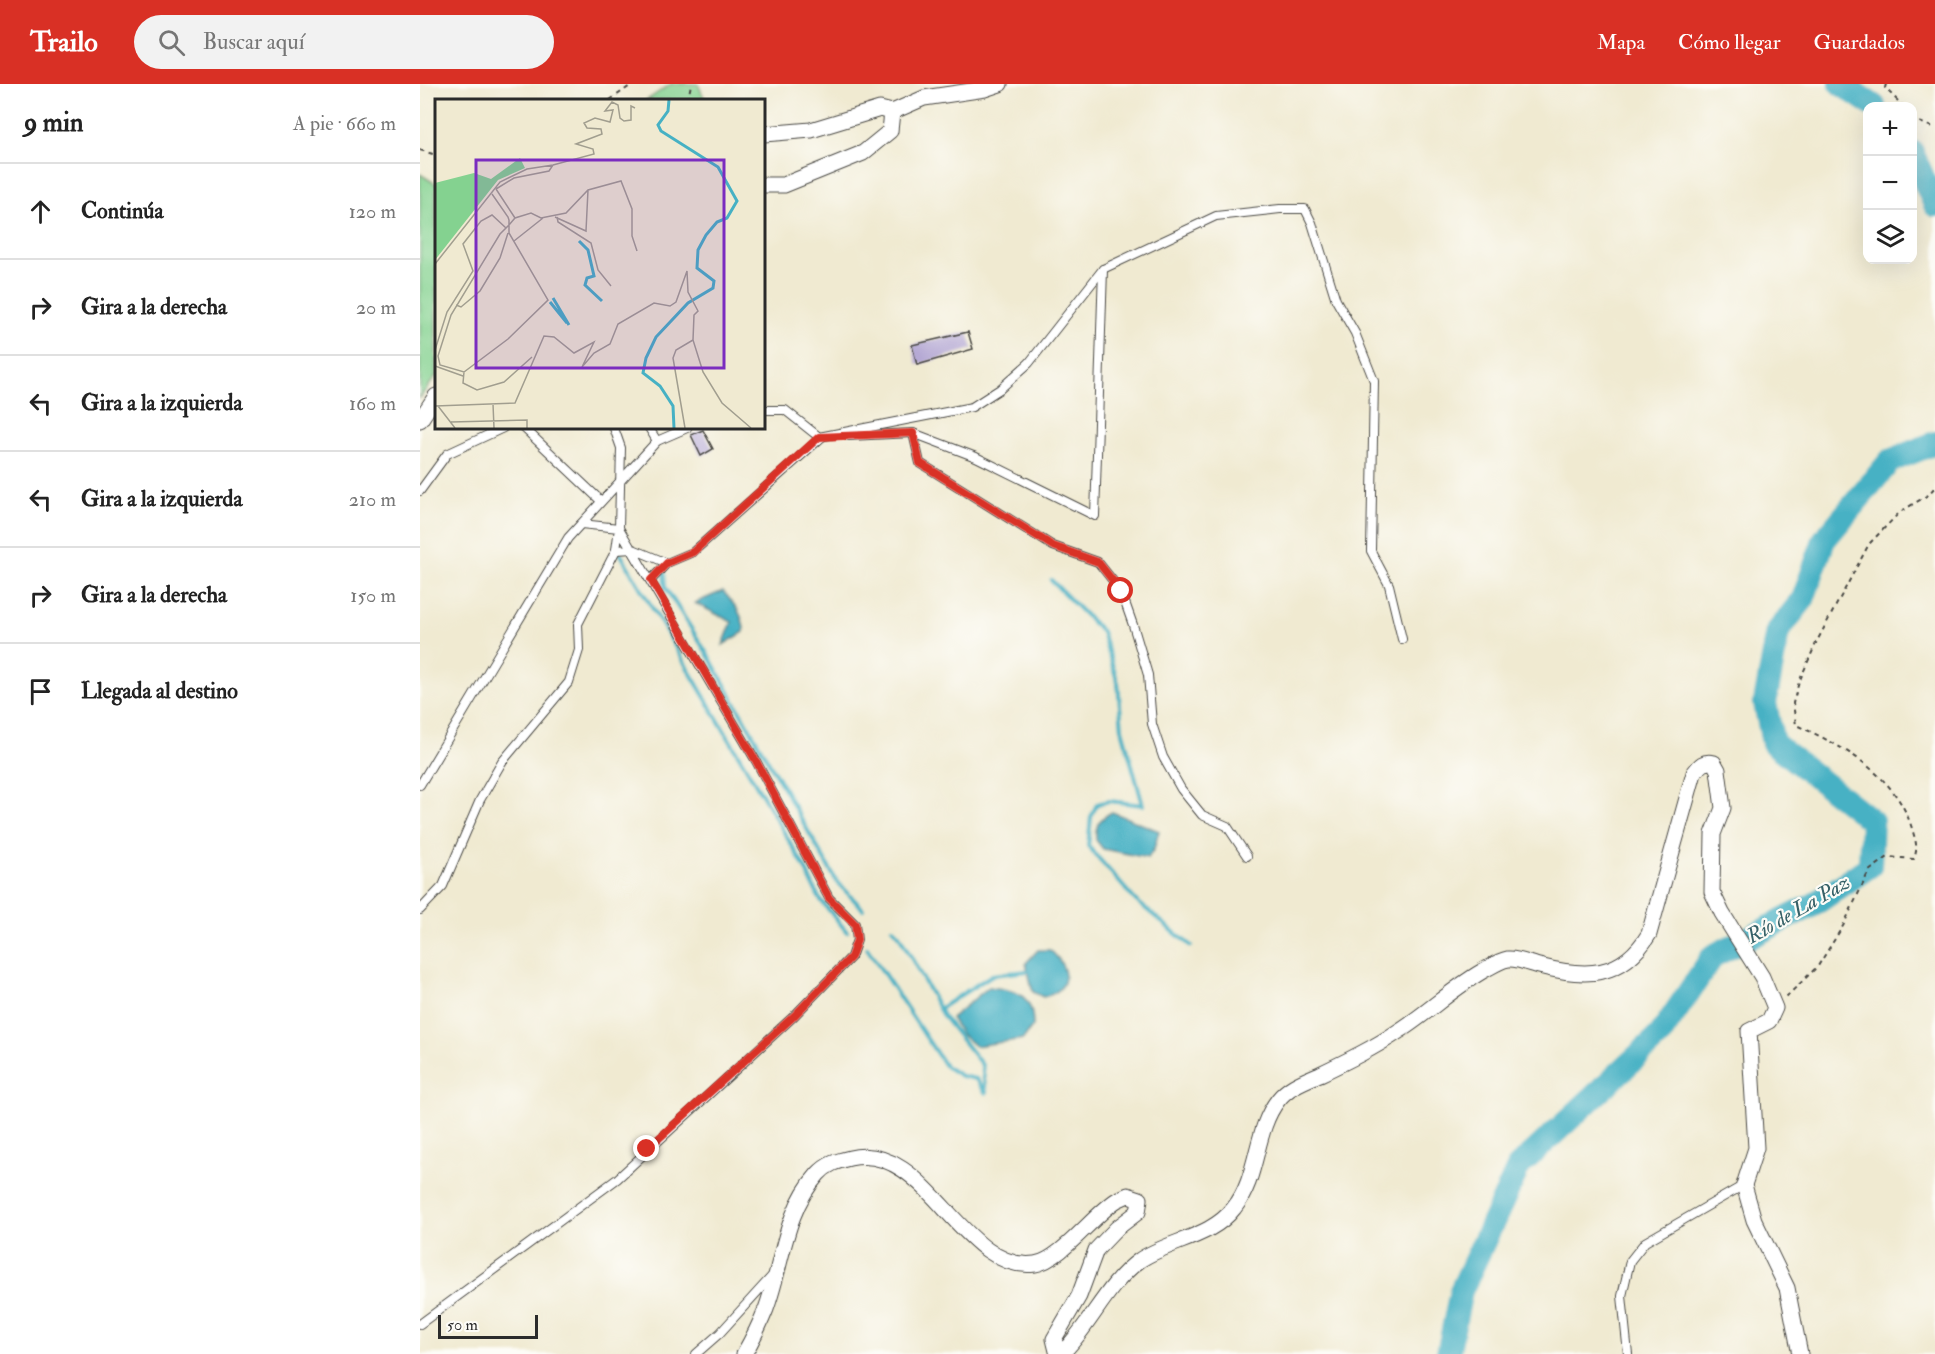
<!DOCTYPE html>
<html lang="es">
<head>
<meta charset="utf-8">
<style>
	:root { --surface:#fff; --page:#f2f2f2; --text:#222; --muted:#767676; --line:#e0e0e0; --accent:#d93025 }
	body { margin:0; font-family:"IM FELL Double Pica",serif; background:var(--page); color:var(--text) }
	.controls { position:absolute; right:18px; top:18px; display:grid; overflow:hidden; border-radius:12px; box-shadow:0 6px 24px #0002 }
	.controls button { width:54px; height:54px; display:grid; place-items:center; padding:0; border:0; border-bottom:2px solid var(--line); background:var(--surface); color:var(--text); font:30px sans-serif }
	.scale { position:absolute; left:18px; bottom:15px; width:100px; box-sizing:border-box; padding-left:6px; border:3px solid #2b2b2b; border-top:0; font-size:16px; line-height:21px; white-space:nowrap; color:#2b2b2b; -webkit-text-stroke:4px #fdfcf7; paint-order:stroke }
	.stop { position:absolute; width:18px; height:18px; margin:-14px; border:4px solid #d93025; border-radius:50%; background:#fff }
	.stop.end { background:#d93025; border-color:#fff; box-shadow:0 2px 6px #0008 }
	.list { margin:0; padding:0; list-style:none }
	h2 { display:flex; justify-content:space-between; align-items:center; height:78px; margin:0; padding:0 24px; font-size:26px }
	h2 small { font-size:20px; font-weight:400; color:var(--muted) }
	.list li { display:grid; grid-template-columns:39px 1fr auto; gap:18px; align-items:center; box-sizing:border-box; height:96px; padding:0 24px; border-top:2px solid var(--line) }
	.list b { display:block; font-size:22px; white-space:nowrap }
	.list em { font-size:20px; font-style:normal; color:var(--muted) }
	.icon { flex:none; width:33px; height:33px; fill:none; stroke:currentColor; stroke-width:2; stroke-linecap:round; stroke-linejoin:round }
	.map { position:relative; flex:none; width:1515px; height:1270px; overflow:hidden }
	header { display:flex; align-items:center; gap:36px; box-sizing:border-box; height:84px; padding:0 30px; background:var(--accent); color:#fff }
	header strong { font-size:28px }
	nav { display:flex; gap:33px; margin-inline-start:auto; font-size:21px }
	.search { width:420px; height:54px; background:var(--page); display:flex; align-items:center; gap:15px; box-sizing:border-box; padding:0 21px; border-radius:33px; color:var(--muted); font-size:22px }
	main { display:flex }
	aside { flex:1; background:var(--surface) }
	.map>svg:first-child { display:block }
</style>
</head>
<body>
<header>
<strong>Trailo</strong>
<div class="search"><svg class="icon" aria-label="search" viewBox="0 0 24 24"><circle cx="10" cy="10" r="6"/><path d="M15 15l6 6"/></svg>Buscar aquí</div>
<nav><a>Mapa</a><a>Cómo llegar</a><a>Guardados</a></nav>
</header>
<main>
<aside>
<h2>9 min<small>A pie · 660 m</small></h2>
<ul class="list">
<li><svg class="icon" aria-label="ahead" viewBox="0 0 24 24"><path d="M12 20V5M6 11l6-6 6 6"/></svg><div><b>Continúa</b></div><em>120 m</em></li>
<li><svg class="icon" aria-label="right" viewBox="0 0 24 24"><path d="M7 20v-9h11M14 6l5 5-5 5"/></svg><div><b>Gira a la derecha</b></div><em>20 m</em></li>
<li><svg class="icon" aria-label="left" viewBox="0 0 24 24"><path d="M17 20v-9H6M10 6l-5 5 5 5"/></svg><div><b>Gira a la izquierda</b></div><em>160 m</em></li>
<li><svg class="icon" aria-label="left" viewBox="0 0 24 24"><path d="M17 20v-9H6M10 6l-5 5 5 5"/></svg><div><b>Gira a la izquierda</b></div><em>210 m</em></li>
<li><svg class="icon" aria-label="right" viewBox="0 0 24 24"><path d="M7 20v-9h11M14 6l5 5-5 5"/></svg><div><b>Gira a la derecha</b></div><em>150 m</em></li>
<li><svg class="icon" aria-label="arrive" viewBox="0 0 24 24"><path d="M6 21V4h12l-3 4 3 4H6"/></svg><div><b>Llegada al destino</b></div></li>
</ul>
</aside>
<div class="map">
<svg width="1515" height="1270" viewBox="0 0 1515 1270">
	<rect width="100%" height="100%" fill="#fdfcf7"/>
	<filter id="ink" filterUnits="userSpaceOnUse"><feTurbulence type="fractalNoise" baseFrequency=".0167" numOctaves="2"/><feDisplacementMap in="SourceGraphic" scale="12" xChannelSelector="R" yChannelSelector="G"/><feConvolveMatrix kernelMatrix="1 2 1 2 8 2 1 2 1" color-interpolation-filters="sRGB"/></filter>
	<filter id="wash" filterUnits="userSpaceOnUse"><feTurbulence type="fractalNoise" baseFrequency=".008" numOctaves="4" result="noise"/><feDisplacementMap in="SourceGraphic" scale="24" xChannelSelector="R" yChannelSelector="G"/><feGaussianBlur stdDeviation="1.35" result="paint"/><feColorMatrix in="noise" values="0 0 0 0 0 0 0 0 0 0 0 0 0 0 0 0 0 1.4 0 .05"/><feComposite in="paint" operator="in"/></filter>
	<g filter="url(#wash)">
		<rect width="100%" height="100%" fill="#f0ead1"/>
		<g fill="#84d290" stroke="#587e5e" stroke-width="1.5">
			<polygon points="251,0 278,0 285,16 227,16"/>
			<polygon points="0,90 16,100 16,292 0,314"/>
		</g>
		<g fill="#46b1c4" stroke="#386e78" stroke-width="1.5">
			<path d="M303,507C314,520 324,531 324,548L303,561L312,538L275,519Z"/>
			<path d="M692,728L739,747L734,765L728,774L683,765L676,756C675,741 679,735 692,728Z"/>
			<path d="M618,866H630C649,883 653,906 623,913L613,908L606,879Z"/>
			<path d="M569,903C597,906 613,910 613,942L603,955L555,962L541,950L531,934Z"/>
		</g>
		<g fill="none" stroke-linecap="round" stroke-linejoin="round">
			<g stroke="#46b1c4" stroke-width="4">
				<polyline points="200,469 385,784 399,814 427,848"/>
				<polyline points="244,484 245,503 288,571 417,798 443,825"/>
				<polyline points="631,496 682,548 698,599 702,645 723,721 689,717 677,720 671,733 668,762 715,816 771,862"/>
				<polyline points="472,844 479,851 523,932 562,981 566,1009"/>
				<polyline points="447,864 525,982 541,992 556,995 565,1008"/>
				<polyline points="519,925 572,891 607,887"/>
			</g>
			<g stroke="#46b1c4" stroke-width="24">
				<polyline points="1421,0 1454,22"/>
				<polyline points="1492,68 1515,121"/>
				<polyline points="1028,1270 1041,1207 1099,1082 1240,951 1293,872 1395,820 1450,782 1452,737 1353,659 1345,619 1358,547 1383,515 1404,456 1470,377 1515,359"/>
			</g>
		</g>
		<g id="blocks">
			<g fill="#b5a9d4">
				<polygon points="548,248 553,265 497,281 492,261"/>
				<polygon points="283,346 293,365 281,372 271,351"/>
			</g>
		</g>
	</g>
	<g filter="url(#ink)">
		<use href="#blocks" fill-opacity="0" stroke="#494844" stroke-width="1.5"/>
		<g fill="none" stroke-linecap="round" stroke-linejoin="round">
			<defs>
				<g id="lane">
					<polyline points="344,326 365,326 399,353 552,323 580,305 609,279 683,185 796,132 860,125 885,125 892,139 916,216 935,249 954,297 951,467 969,501 982,555"/>
					<polyline points="104,344 181,417"/>
					<polyline points="229,344 237,357"/>
					<polyline points="493,349 500,379 633,462 678,478 701,507 713,541 728,591 732,640 743,673 761,705 782,731 807,742 827,772"/>
					<polyline points="429,352 493,349 556,373 675,432 683,185"/>
					<polyline points="0,407 27,370 83,344"/>
					<polyline points="196,466 213,465 247,479"/>
					<polyline points="231,496 247,479 273,468 402,353"/>
					<polyline points="0,701 148,454 237,357 267,344"/>
					<polyline points="0,826 23,802 60,716 82,678 149,598 159,566 158,540 196,466 199,444 161,440"/>
					<polyline points="0,1240 197,1095 374,932 431,873 437,856 435,840 409,814 336,677 199,444 201,364 194,344"/>
					<polyline points="276,1270 300,1249 352,1192"/>
					<polyline points="1208,1270 1202,1212 1210,1177 1225,1158 1324,1101"/>
				</g>
				<g id="street">
					<polyline points="472,28 504,14 565,5 580,0"/>
					<polyline points="344,50 391,46 460,25 472,28 470,47 443,69 364,101 344,101"/>
					<polyline points="0,336 16,312"/>
					<path d="M324,1270C332,1256 340,1240 346,1225C363,1179 364,1128 398,1090C407,1080 417,1077 430,1074C507,1056 542,1190 615,1180C641,1176 673,1131 697,1116L708,1111L720,1115L718,1128L697,1144L676,1166L659,1212L634,1255L637,1267L645,1266C672,1238 688,1199 720,1176C750,1156 791,1154 814,1124C839,1093 834,1047 858,1016C869,1002 884,997 900,990C927,977 954,964 979,947C1009,928 1036,901 1068,884C1073,881 1082,876 1088,875C1097,874 1111,880 1119,882C1165,894 1202,895 1229,850L1274,689C1280,681 1284,676 1294,679L1298,686L1303,724L1293,750L1292,808L1302,829L1342,893L1355,924L1349,937L1329,947L1336,1064L1324,1101L1334,1136L1367,1204L1380,1270"/>
				</g>
			</defs>
			<use href="#lane" stroke="#494844" stroke-width="10"/>
			<use href="#street" stroke="#494844" stroke-width="17"/>
			<g stroke="#494844" stroke-width="2" stroke-dasharray="4.5 4.5" stroke-linecap="butt">
				<polyline points="1466,0 1465,4 1483,22"/>
				<polyline points="190,16 213,0"/>
				<polyline points="268,16 271,0"/>
				<polyline points="1492,33 1497,37 1515,44"/>
				<polyline points="0,66 16,71"/>
				<path d="M1366,913L1398,882L1423,842L1449,787L1468,773L1494,775C1498,764 1496,758 1493,748C1478,692 1425,663 1376,641L1373,619L1379,598L1397,557L1449,460L1480,428L1508,411L1515,403"/>
			</g>
			<use href="#lane" stroke="#fff" stroke-width="8"/>
			<use href="#street" stroke="#fff" stroke-width="15"/>
		</g>
	</g>
	<g fill="none" stroke-linecap="round" stroke-linejoin="round" filter="url(#ink)">
		<polyline stroke="#d93025" stroke-width="8" points="227,1065 374,932 431,873 437,856 435,840 409,814 336,677 231,496 247,479 273,468 399,353 493,349 500,379 633,462 678,478 701,507"/>
	</g>
	<g text-anchor="middle" stroke-width="4.5" stroke-linejoin="round" paint-order="stroke">
		<g font-size="21" font-style="italic" fill="#366168" stroke="#fdfcf7">
			<text transform="translate(1378 825) rotate(-30)" y="7">Río de La Paz</text>
		</g>
	</g>
	<g transform="translate(15 15)">
		<rect width="330" height="330" fill="#f0ead1"/>
		<path d="M85,59L90,69L63,81L0,161V84L39,74L56,80Z" fill="#84d290"/>
		<path fill="none" stroke="#46b1c4" stroke-width="3" d="M234,1L233,12L223,26L226,32L283,68L302,102L292,119L282,123L271,136L263,151L262,169L279,182L278,189L253,204L221,238L211,259L208,274L225,287L238,307L239,329M144,142L153,151L159,177L152,179L150,186L167,202M118,199L134,226M115,203L132,224"/>
		<path fill="none" stroke="#a19e8f" stroke-width="1.5" d="M118,66L159,55L158,50L141,45L167,35L166,30L152,29L149,24L160,19L175,23L178,11L170,12L177,3L183,6L185,19L189,22L196,21V7L200,9M61,90L80,119M57,95L73,118L74,121V134L113,201L73,240L29,273L5,266L3,257L16,216L65,135L74,126L80,119L96,114L106,119L131,114L153,91L186,82L197,110V137L202,152M120,118L151,132L153,91M122,118L123,123L156,144L163,171L176,187M79,142L108,119M0,165L65,83L92,70L118,66L114,72L79,79L61,90M21,206L26,208L45,192L65,159L73,134M0,251L12,213L38,172L28,145L46,122L57,116L71,129M0,267L28,277M29,273L28,284L42,291L69,283L97,258M58,305L59,329M0,307L80,304L109,237L119,238L139,254L159,243L147,268L159,254L175,245L183,225L219,204L235,207L241,203L252,172L253,193L263,212L259,216L258,241L268,273L287,304L316,329M3,307L20,329M16,323L92,321V329M250,329L238,259L241,251L258,241"/>
		<path fill="#7b2cbf" fill-opacity="0.15" stroke="#7b2cbf" stroke-width="3" d="M41,61H289V269H41Z"/>
		<rect width="330" height="330" fill="none" stroke="#2b2b2b" stroke-width="3"/>
	</g>
</svg>
<div class="controls">
<button>+</button>
<button>−</button>
<button><svg class="icon" aria-label="layers" viewBox="0 0 24 24"><path d="M12 4l9 5-9 5-9-5zM3 14l9 5 9-5"/></svg></button>
</div>
<div class="scale">50 m</div>
<div class="stop" style="left:701px;top:507px"></div>
<div class="stop end" style="left:227px;top:1065px"></div>
</div>
</main>
</body>
</html>
